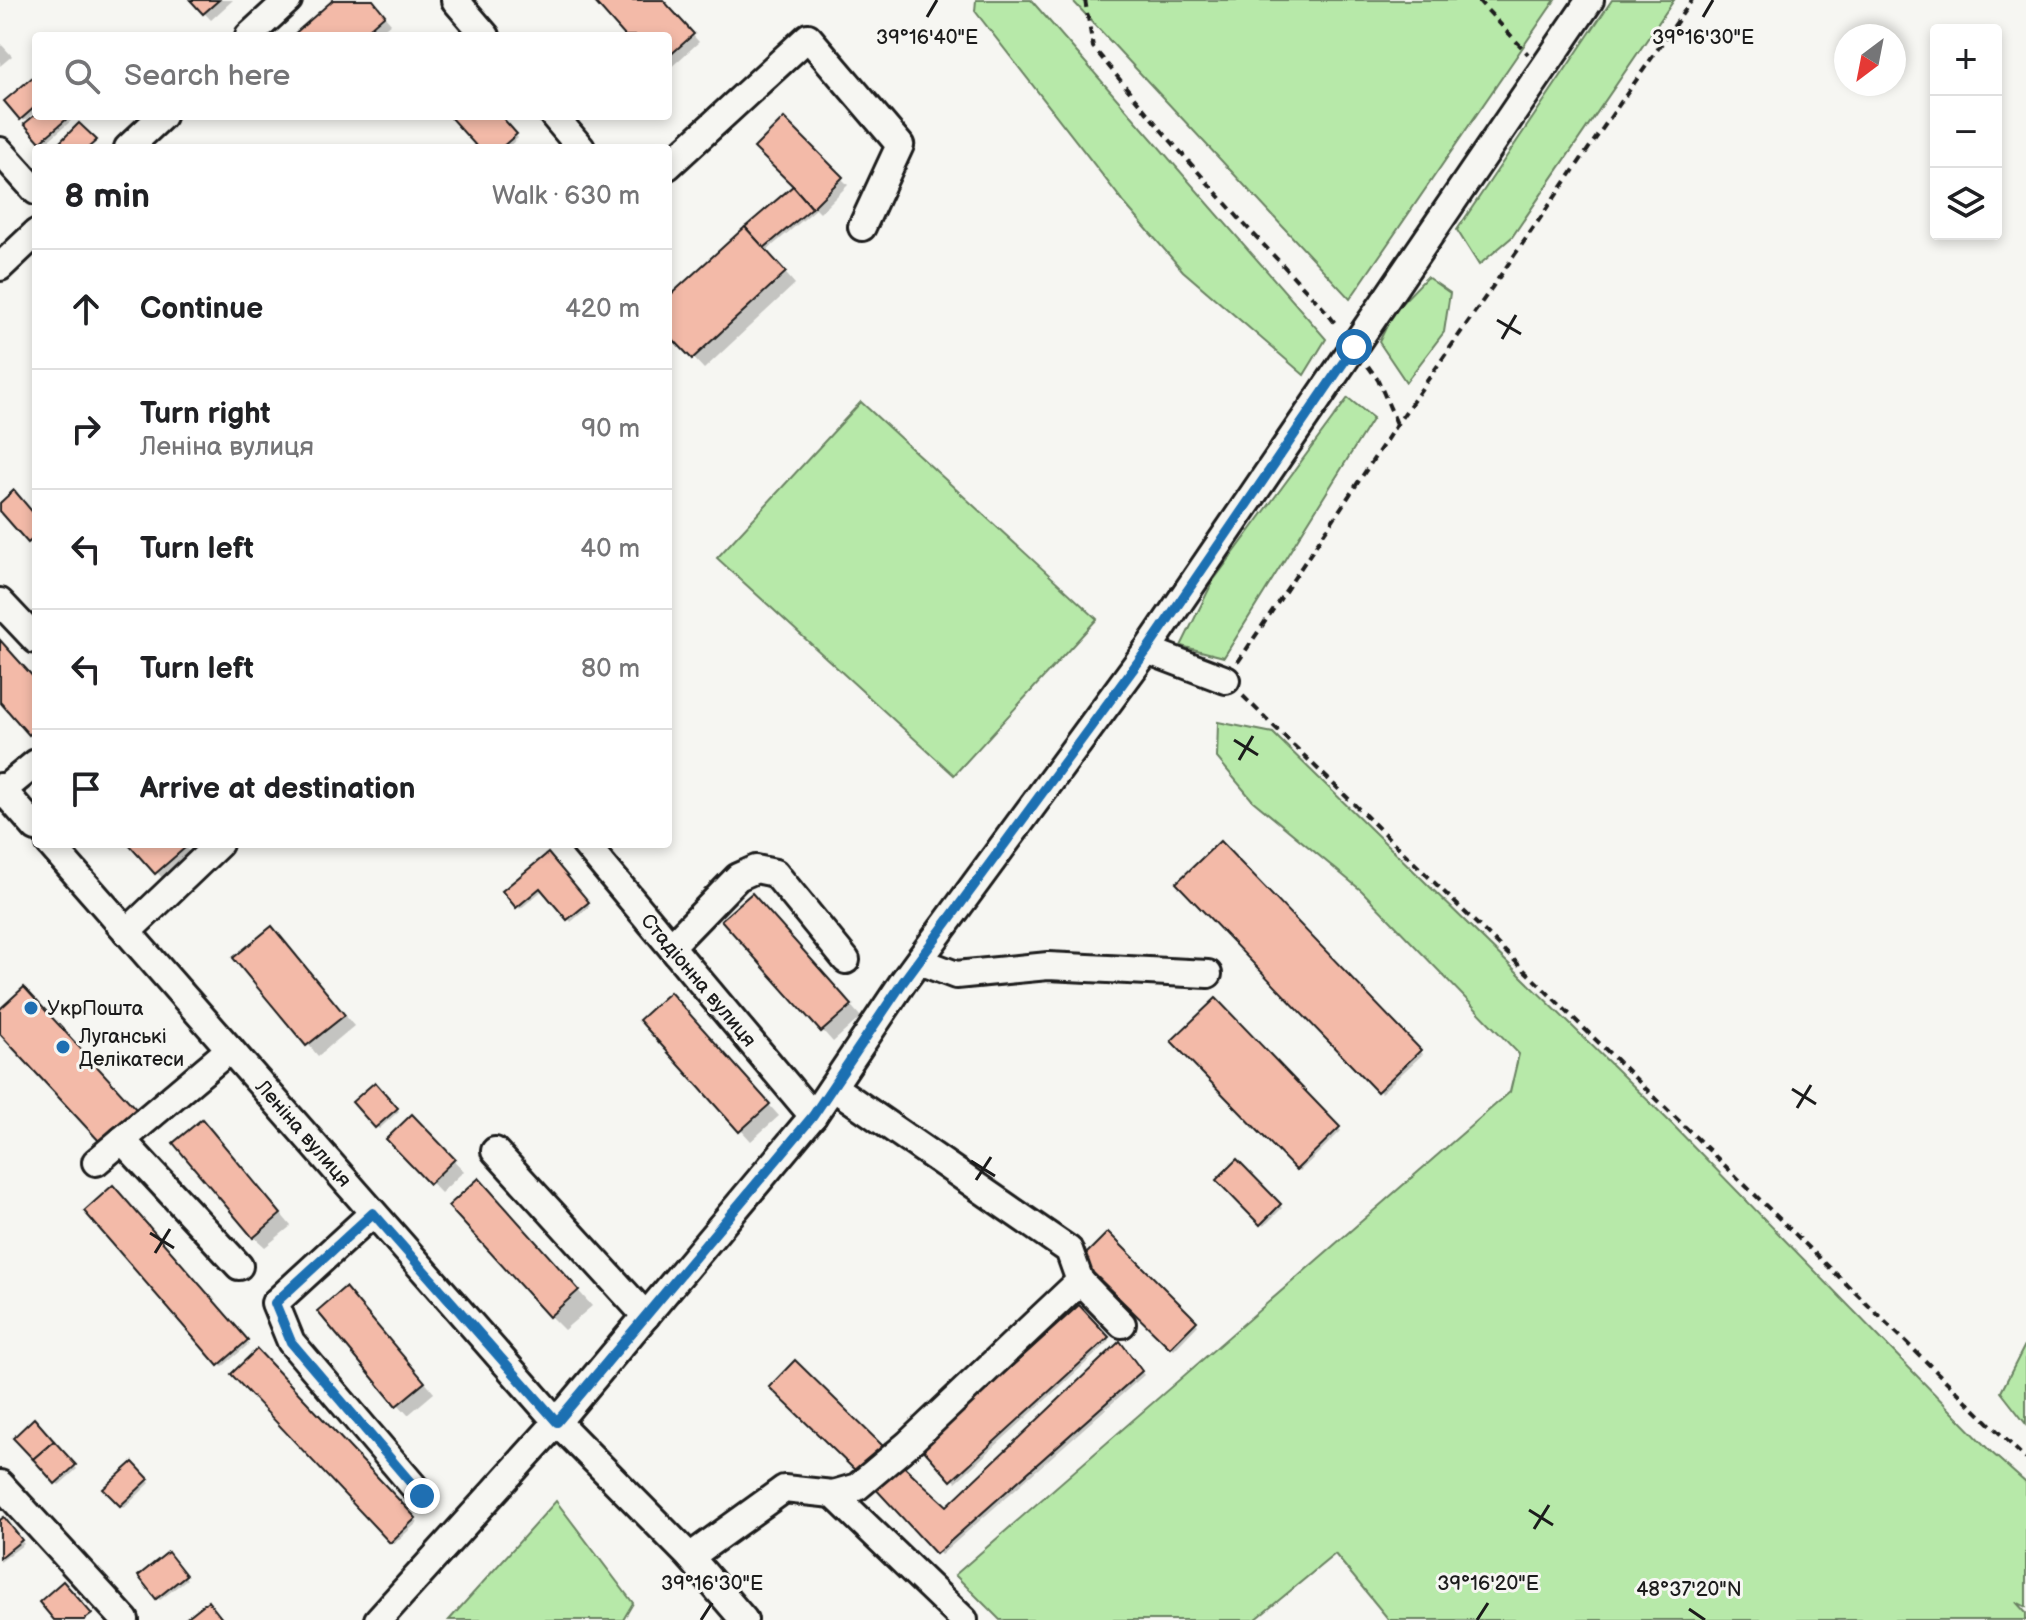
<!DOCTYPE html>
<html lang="en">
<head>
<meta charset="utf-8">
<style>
	:root { --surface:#fff; --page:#f6f6f6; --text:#202124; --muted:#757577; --line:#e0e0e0 }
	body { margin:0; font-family:"Balsamiq Sans",sans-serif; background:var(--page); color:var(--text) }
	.controls { position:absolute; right:24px; top:24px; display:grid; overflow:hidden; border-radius:8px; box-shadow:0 4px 12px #0003 }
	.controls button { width:72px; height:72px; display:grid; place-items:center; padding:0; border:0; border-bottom:2px solid var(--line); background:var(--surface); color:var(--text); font:40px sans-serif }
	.compass { position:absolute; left:1834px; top:24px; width:72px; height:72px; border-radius:50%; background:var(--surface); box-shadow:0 4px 12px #0003; rotate:212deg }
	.stop { position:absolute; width:24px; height:24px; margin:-18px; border:6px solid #1f6fb2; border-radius:50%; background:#fff }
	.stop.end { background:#1f6fb2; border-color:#fff; box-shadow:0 2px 8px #0008 }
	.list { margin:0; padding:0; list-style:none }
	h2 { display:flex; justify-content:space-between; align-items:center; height:104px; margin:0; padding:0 32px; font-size:34px }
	h2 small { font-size:26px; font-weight:400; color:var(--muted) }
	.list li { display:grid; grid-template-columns:52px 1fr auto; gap:24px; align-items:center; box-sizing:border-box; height:120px; padding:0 32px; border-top:2px solid var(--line) }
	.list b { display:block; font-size:30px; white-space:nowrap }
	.list p { margin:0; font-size:26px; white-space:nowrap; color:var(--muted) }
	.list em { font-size:26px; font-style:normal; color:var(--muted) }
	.icon { flex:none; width:44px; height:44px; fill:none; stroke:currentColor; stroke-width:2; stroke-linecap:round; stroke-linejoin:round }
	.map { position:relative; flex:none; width:2026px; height:1620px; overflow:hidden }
	.search { position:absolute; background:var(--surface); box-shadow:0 4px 12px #0003; left:32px; top:32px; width:640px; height:88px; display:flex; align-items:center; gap:20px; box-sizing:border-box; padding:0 28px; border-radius:8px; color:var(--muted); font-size:30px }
	.panel { position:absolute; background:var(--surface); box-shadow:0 4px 12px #0003; left:32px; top:144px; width:640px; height:704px; border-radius:8px }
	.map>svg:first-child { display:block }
</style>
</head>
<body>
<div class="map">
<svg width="2026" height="1620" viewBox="0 0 2026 1620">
	<rect width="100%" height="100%" fill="#f6f6f2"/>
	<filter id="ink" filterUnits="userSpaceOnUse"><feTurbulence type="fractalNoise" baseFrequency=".0125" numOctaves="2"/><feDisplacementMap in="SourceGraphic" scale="16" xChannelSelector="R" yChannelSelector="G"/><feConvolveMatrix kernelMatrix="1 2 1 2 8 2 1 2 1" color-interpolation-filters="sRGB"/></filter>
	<g filter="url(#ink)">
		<g fill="#b7e9a9" stroke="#6a8262" stroke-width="2">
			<polygon points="976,0 1031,0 1326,339 1304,375 1183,271 1125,204 975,11"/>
			<polygon points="1072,0 1555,0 1350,299"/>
			<polygon points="1612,0 1674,0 1512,237 1479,265 1457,230"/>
			<polygon points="1427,277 1450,293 1444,332 1406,382 1379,342 1394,311"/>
			<polygon points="1348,398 1373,418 1224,657 1181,646 1213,581"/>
			<polygon points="861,402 1097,619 954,775 717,558"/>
			<polygon points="1218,722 1273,733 1671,1123 1991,1452 2026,1483 2026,1607 2016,1602 2026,1613 2026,1620 1389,1620 1335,1554 1255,1620 1000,1620 955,1575 1510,1092 1519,1054 1362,891 1253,801 1217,758"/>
			<polygon points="2025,1345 2026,1345 2026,1424 2001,1392"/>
			<polygon points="556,1501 633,1603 623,1620 449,1620"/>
		</g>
		<g fill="#0003">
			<polygon points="192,0 233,0 211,20"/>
			<polygon points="336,0 371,0 391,23 375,36 295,36"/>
			<polygon points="596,0 661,0 699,42 668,70 668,36 628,36"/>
			<polygon points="0,43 12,56 0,66"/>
			<polygon points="36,81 36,111 24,121 7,101"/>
			<polygon points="36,116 66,116 71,121 44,144 27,124"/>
			<polygon points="452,116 499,116 518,138 507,148 481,148"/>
			<polygon points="784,121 848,185 820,213 816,209 766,251 795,284 704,369 668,331 668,300 796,187"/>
			<polygon points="130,844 182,844 199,862 171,887"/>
			<polygon points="1220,844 1423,1054 1381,1093 1179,883"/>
			<polygon points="548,856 590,906 571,922 544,889 520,909 505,891"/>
			<polygon points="762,906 861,1017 833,1042 724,920"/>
			<polygon points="282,939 354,1026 318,1056 236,958"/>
			<polygon points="34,1001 145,1121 112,1152 0,1031 0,1012"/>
			<polygon points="1216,1001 1341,1131 1300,1171 1174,1041"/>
			<polygon points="680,1005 779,1116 751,1141 741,1130"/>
			<polygon points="375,1084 399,1111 379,1129 355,1102"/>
			<polygon points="412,1117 464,1171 441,1193 389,1139"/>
			<polygon points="212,1132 291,1226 265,1247 254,1237"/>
			<polygon points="1237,1162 1282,1208 1264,1226 1218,1180"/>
			<polygon points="113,1188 249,1344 222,1367 86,1212"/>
			<polygon points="493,1195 592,1306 564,1330 550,1316"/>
			<polygon points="1108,1235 1198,1325 1174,1350 1083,1260"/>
			<polygon points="356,1300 434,1393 408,1415 398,1404"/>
			<polygon points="1079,1307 1110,1341 956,1482 925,1448"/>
			<polygon points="1122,1347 1144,1375 941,1555 876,1486 947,1509"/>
			<polygon points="257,1352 418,1522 394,1544 234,1374"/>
			<polygon points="34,1421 77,1469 59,1485 15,1438"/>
			<polygon points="132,1464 150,1483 124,1508 106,1489"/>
			<polygon points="4,1520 24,1544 0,1562 0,1523"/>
			<polygon points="168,1555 187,1579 160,1600 140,1576"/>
		</g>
		<g fill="#f3baa8" stroke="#1c1c1c" stroke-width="2">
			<polygon points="190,0 219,0 203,14"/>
			<polygon points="333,0 373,0 385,15 361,36 292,36"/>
			<polygon points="593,0 663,0 694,34 668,57 668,36 625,36"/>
			<polygon points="34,76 36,78 36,106 20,120 4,101"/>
			<polygon points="36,114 36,116 69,117 40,142 24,124"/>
			<polygon points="449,116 501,116 517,134 501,148 478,148"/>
			<polygon points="784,118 843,177 812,208 793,186 754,148"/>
			<polygon points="79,123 97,140 88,148 54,148"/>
			<polygon points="793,186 812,208 764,248 745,227"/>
			<polygon points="745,227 786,272 692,359 668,334 668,297"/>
			<polygon points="14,490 36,516 36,536 28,543 0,511 0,503"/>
			<polygon points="0,640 36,680 36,729 29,735 0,702"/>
			<polygon points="1220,841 1421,1050 1377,1092 1176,883"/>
			<polygon points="128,844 183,844 186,847 155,874"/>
			<polygon points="548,853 589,902 567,920 540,888 516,908 502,891"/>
			<polygon points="752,893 852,1005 821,1032 721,920"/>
			<polygon points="272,926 345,1015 306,1046 233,958"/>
			<polygon points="24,987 136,1109 100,1142 0,1034 0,1009"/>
			<polygon points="670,992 770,1104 739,1132 639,1020"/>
			<polygon points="1216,998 1340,1127 1296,1170 1171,1041"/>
			<polygon points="375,1082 398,1108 375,1128 352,1102"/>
			<polygon points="412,1114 455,1159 429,1184 386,1139"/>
			<polygon points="202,1119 281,1214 253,1238 173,1143"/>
			<polygon points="1237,1159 1281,1204 1260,1225 1216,1180"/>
			<polygon points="479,1178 579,1290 549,1317 448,1206"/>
			<polygon points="113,1185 248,1340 218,1366 84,1211"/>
			<polygon points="1108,1232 1197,1321 1170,1348 1080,1260"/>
			<polygon points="345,1287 425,1382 396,1406 317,1311"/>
			<polygon points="1079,1305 1109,1337 951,1481 922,1448"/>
			<polygon points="1120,1341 1142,1371 936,1554 873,1486 898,1461 947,1506"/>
			<polygon points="257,1349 416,1518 390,1543 231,1374"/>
			<polygon points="795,1360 885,1448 859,1474 769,1387"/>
			<polygon points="34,1418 54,1441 33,1459 13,1438"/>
			<polygon points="54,1441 76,1465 55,1484 33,1459"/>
			<polygon points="133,1462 149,1479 120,1506 103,1489"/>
			<polygon points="4,1517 22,1540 0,1558 0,1520"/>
			<polygon points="168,1552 186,1575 156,1599 138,1576"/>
			<polygon points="63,1581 92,1614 84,1620 54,1620 39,1602"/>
			<polygon points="208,1601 223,1620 184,1620"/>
		</g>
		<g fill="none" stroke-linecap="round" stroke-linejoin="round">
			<defs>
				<g id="minor">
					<polyline points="455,0 486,36"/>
					<polyline points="249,36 288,0"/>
					<polyline points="554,116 581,148"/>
					<polyline points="128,148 162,116"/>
					<polyline points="0,151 36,191"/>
					<polyline points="668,166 808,37 900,145 862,227"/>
					<polyline points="0,267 36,233"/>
					<polyline points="0,602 36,640"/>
					<polyline points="1147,650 1226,680"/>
					<polyline points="0,787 36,828"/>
					<polyline points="3,790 36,763"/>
					<polyline points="50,844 557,1422 690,1557 744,1620"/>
					<polyline points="585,844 813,1116"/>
					<polyline points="127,932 219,844"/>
					<polyline points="671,946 738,877 756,869 775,873 846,960"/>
					<polyline points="919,961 956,975 1048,966 1208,974"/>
					<polyline points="833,1087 1069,1250 1080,1281"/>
					<polyline points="122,1140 239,1266"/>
					<polyline points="495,1151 646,1316"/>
					<polyline points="96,1162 230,1049"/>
					<polyline points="373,1213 275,1303 291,1342 422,1496"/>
					<polyline points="0,1484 125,1620"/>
					<polyline points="833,1494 964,1620"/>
					<polyline points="690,1557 784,1489 833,1494 857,1487 908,1444 1080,1281 1122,1324"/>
					<polyline points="378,1620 557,1422 813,1116 903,982 1147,650 1590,0"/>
				</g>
			</defs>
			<use href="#minor" stroke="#1c1c1c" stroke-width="32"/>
			<g stroke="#1c1c1c" stroke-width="4" stroke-dasharray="8 6" stroke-linecap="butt">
				<polyline points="1085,0 1093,47 1162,131 1244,224 1325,310 1338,327"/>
				<polyline points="1478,0 1528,54"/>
				<polyline points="1368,366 1378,380 1397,424"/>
				<polyline points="1238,662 1397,424 1692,0"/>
				<polyline points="1243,696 2026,1459"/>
			</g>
			<use href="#minor" stroke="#f6f6f2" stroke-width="26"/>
		</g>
	</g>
	<g fill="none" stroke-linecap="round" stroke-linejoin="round" filter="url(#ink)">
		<polyline stroke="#1f6fb2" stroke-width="10" points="422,1496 291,1342 275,1303 373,1213 557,1422 813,1116 903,982 1147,650 1354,347"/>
	</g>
	<path fill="none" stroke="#1c1c1c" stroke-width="3" d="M927,17L937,0M1703,17L1713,0M1497,320L1521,334M1502,339L1516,315M1234,740L1258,755M1239,760L1253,736M1792,1089L1816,1104M1797,1108L1811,1085M971,1161L995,1176M976,1180L991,1157M150,1233L174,1248M155,1253L170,1229M1529,1510L1553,1525M1534,1529L1549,1505M1689,1609L1705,1620M701,1620L712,1603M1477,1620L1488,1603"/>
	<g fill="#1f6fb2" stroke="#f6f6f2" stroke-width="3">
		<circle cx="31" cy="1008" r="8"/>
		<circle cx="63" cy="1047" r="8"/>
	</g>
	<g text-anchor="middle" stroke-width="6" stroke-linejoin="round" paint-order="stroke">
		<g font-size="20" fill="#1c1c1c" stroke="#f6f6f2">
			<text transform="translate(699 980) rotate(50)" y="7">Стадіонна вулиця</text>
			<text transform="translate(304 1133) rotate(49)" y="7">Леніна вулиця</text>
		</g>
		<g font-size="20" fill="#1c1c1c" stroke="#f6f6f2" text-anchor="start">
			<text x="47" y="1015">УкрПошта</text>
			<text x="79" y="1043">Луганські<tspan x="79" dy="23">Делікатеси</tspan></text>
		</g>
	</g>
	<g font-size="20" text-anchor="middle" fill="#1c1c1c" stroke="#f6f6f2" stroke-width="6" stroke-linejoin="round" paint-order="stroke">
		<text x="927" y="44">39°16'40"E</text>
		<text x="1703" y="44">39°16'30"E</text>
		<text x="712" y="1590">39°16'30"E</text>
		<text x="1488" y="1590">39°16'20"E</text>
		<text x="1689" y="1596">48°37'20"N</text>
	</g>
</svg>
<div class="controls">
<button>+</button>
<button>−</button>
<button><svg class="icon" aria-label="layers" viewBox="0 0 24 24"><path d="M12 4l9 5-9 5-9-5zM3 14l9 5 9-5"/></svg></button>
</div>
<svg class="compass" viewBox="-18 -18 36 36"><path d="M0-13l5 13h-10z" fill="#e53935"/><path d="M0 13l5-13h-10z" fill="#757577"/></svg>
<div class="stop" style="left:1354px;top:347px"></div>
<div class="stop end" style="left:422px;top:1496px"></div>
<div class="search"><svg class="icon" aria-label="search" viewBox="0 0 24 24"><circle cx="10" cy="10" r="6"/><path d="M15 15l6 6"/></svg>Search here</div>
<section class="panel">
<h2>8 min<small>Walk · 630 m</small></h2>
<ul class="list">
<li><svg class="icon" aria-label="ahead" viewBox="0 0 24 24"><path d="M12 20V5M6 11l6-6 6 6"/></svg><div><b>Continue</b></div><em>420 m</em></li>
<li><svg class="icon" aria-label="right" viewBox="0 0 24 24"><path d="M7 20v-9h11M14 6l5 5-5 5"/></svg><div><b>Turn right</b><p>Леніна вулиця</p></div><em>90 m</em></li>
<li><svg class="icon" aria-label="left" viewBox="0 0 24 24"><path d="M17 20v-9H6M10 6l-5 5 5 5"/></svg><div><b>Turn left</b></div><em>40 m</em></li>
<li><svg class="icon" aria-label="left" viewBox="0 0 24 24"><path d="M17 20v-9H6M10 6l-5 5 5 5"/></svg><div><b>Turn left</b></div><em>80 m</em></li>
<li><svg class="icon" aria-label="arrive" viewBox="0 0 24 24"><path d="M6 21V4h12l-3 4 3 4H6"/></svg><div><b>Arrive at destination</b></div></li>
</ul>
</section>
</div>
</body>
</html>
